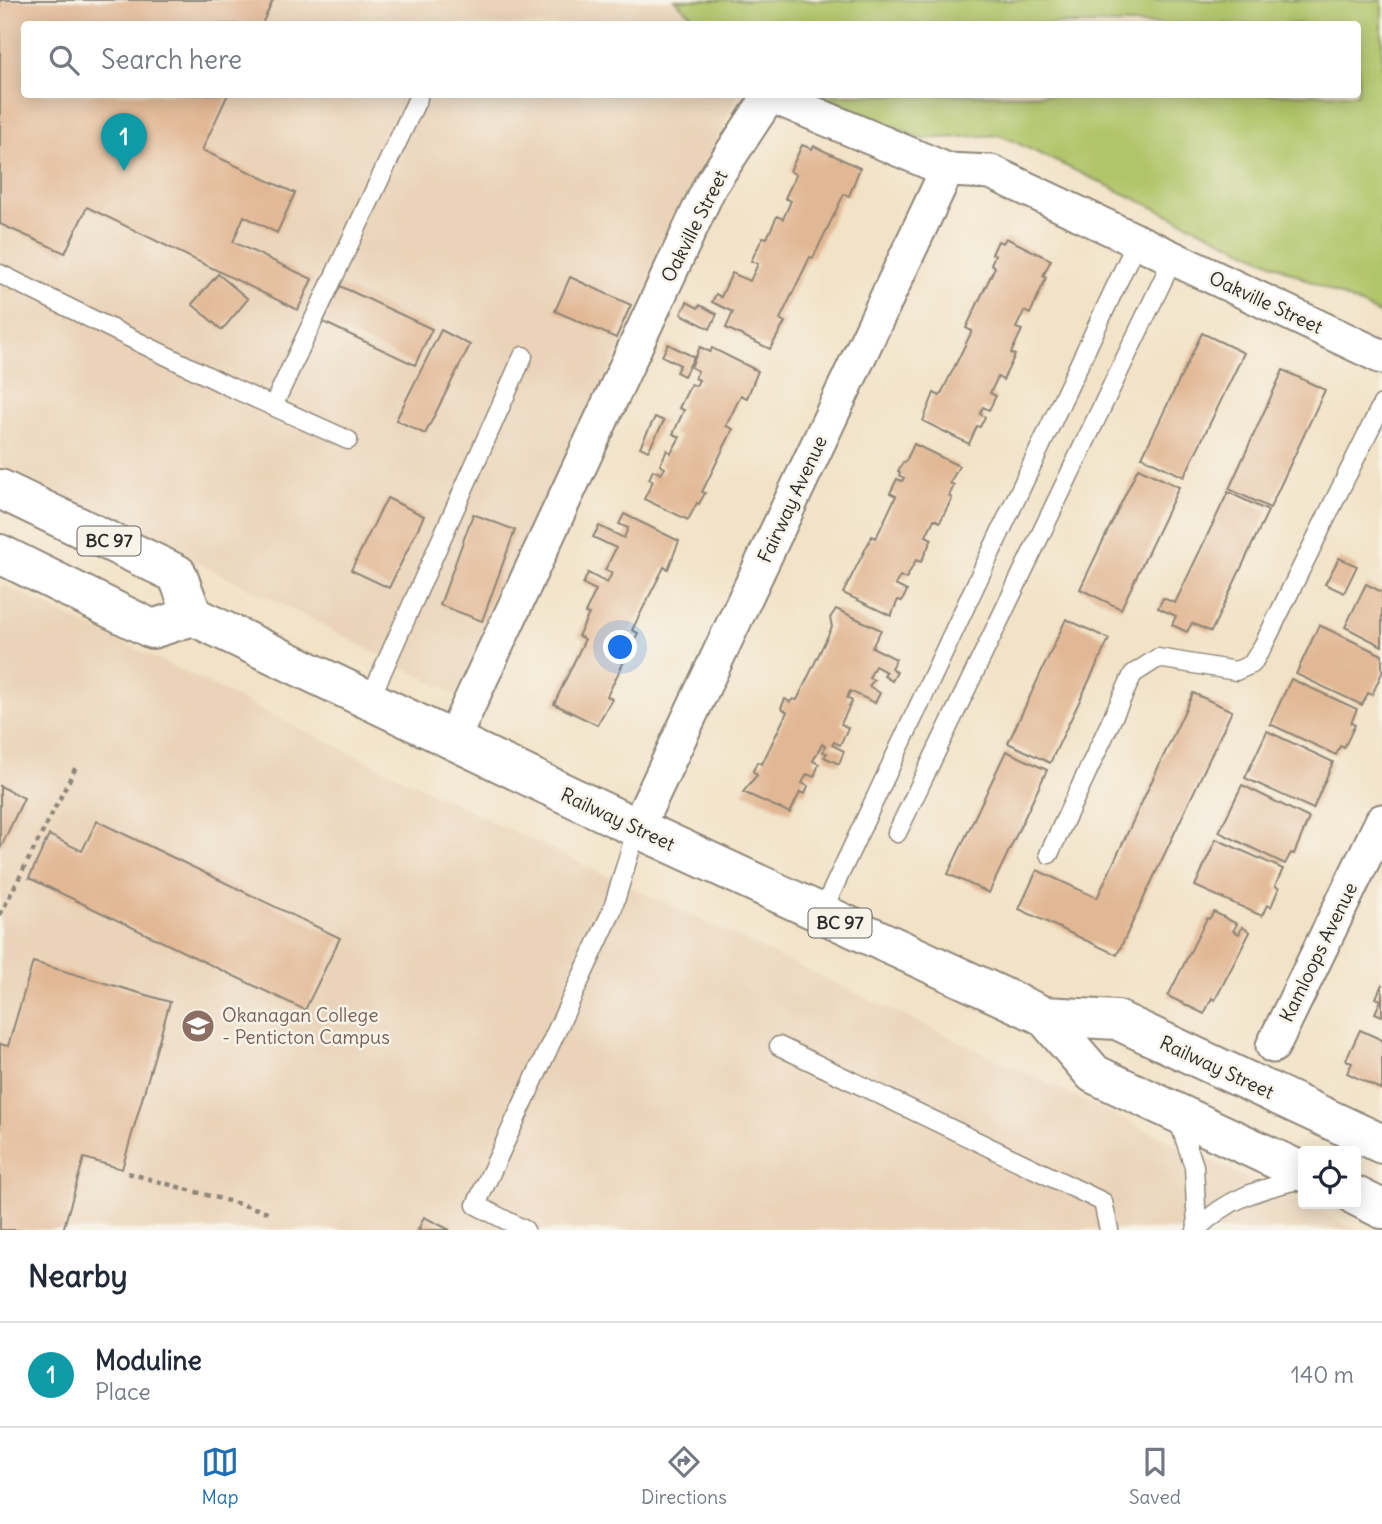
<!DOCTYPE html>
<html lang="en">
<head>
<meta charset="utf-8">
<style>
	:root { --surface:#fff; --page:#f6f6f7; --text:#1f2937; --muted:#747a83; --line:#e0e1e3; --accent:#1f6fb2 }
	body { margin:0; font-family:Delius,sans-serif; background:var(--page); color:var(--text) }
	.controls { position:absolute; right:21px; bottom:21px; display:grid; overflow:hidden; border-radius:7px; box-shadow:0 4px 18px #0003 }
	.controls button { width:63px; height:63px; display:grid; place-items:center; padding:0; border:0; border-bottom:2px solid var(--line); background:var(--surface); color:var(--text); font:35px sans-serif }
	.you { position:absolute; left:621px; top:648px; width:24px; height:24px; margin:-18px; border:5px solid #fff; border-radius:50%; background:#1a73e8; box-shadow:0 0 0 10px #1a73e833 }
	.badge { display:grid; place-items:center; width:46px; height:46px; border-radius:50%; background:var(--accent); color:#fff; font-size:23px; font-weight:700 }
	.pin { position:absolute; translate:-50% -58px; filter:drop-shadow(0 2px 4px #0008) }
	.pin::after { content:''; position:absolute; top:37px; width:24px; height:21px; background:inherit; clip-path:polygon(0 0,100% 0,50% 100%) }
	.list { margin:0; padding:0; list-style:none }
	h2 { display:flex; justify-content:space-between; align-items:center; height:91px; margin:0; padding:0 28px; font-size:30px }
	h2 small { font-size:23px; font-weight:400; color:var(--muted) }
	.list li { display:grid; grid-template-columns:46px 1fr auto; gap:21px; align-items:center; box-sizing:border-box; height:105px; padding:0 28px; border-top:2px solid var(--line) }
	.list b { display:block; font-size:26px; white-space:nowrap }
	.list p { margin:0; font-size:23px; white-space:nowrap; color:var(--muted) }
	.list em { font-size:23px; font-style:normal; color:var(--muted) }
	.icon { flex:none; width:38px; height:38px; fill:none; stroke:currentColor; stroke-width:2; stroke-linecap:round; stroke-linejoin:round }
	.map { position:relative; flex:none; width:1382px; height:1230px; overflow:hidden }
	.search { position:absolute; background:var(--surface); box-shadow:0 4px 18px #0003; left:21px; right:21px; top:21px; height:77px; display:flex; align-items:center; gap:18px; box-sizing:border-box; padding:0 24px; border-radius:7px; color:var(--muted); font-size:26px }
	.sheet { height:196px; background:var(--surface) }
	nav { display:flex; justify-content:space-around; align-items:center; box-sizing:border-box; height:98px; border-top:2px solid var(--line); background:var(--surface); font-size:19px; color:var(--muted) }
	nav a { display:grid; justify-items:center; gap:4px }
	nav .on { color:var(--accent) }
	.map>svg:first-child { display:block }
</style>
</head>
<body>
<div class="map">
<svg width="1382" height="1230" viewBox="0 0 1382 1230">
	<rect width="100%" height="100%" fill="#f7f3e8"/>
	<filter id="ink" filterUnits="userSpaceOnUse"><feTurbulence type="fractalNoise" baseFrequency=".0143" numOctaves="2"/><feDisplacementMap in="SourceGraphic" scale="14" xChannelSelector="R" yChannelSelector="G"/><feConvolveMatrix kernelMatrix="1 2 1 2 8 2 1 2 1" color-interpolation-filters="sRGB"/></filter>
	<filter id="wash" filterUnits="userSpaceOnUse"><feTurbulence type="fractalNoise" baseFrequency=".00686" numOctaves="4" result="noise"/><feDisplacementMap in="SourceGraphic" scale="28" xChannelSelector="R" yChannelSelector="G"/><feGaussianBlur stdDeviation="1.57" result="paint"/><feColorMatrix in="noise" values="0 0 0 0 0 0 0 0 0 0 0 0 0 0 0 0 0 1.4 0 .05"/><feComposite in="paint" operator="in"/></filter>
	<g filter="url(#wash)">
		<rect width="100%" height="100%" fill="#f2e2c6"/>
		<g fill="#ead3b8">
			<polygon points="0,0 675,0 701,24 24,24 24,94 738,95 456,695 289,608 0,465"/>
			<polygon points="0,583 491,821 1358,1230 0,1230"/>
		</g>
		<polygon fill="#b0c468" stroke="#6e784a" stroke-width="2" points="675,0 1382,0 1382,315 1000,135 921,139 821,95 1358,94 1358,24 701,24"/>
		<g id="blocks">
			<g fill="#e2b894">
				<polygon points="0,0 273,0 262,24 24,24 24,94 228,94 202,150 295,193 277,233 244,216 233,242 312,279 298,310 87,207 65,253 0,224"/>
				<polygon points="802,145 812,149 814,146 860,168 849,196 844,194 813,258 810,257 780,319 785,322 770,349 726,328 733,312 712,302 716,294 721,297 732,273 750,281 758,264 751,261 763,237 767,238 777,216 783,219 791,201 785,198 796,175 790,171"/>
				<polygon points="1006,238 1051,260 1043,276 1046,278 1030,314 1024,311 1016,328 1022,330 1011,353 1015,355 1003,380 998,377 990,393 996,396 989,410 983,407 980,414 985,417 980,427 977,426 969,444 923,421 934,393 940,396 972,331 966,328 995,267 991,264 995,255 992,254 998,241 1003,243"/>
				<polygon points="218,274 248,299 222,330 192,304"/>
				<polygon points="570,277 631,305 616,338 555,311"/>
				<polygon points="340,286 432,329 415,365 323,322"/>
				<polygon points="687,302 698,308 700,305 717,314 710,329 681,314"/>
				<polygon points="441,330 470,345 425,434 396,420"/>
				<polygon points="1202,333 1244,353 1184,477 1142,457"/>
				<polygon points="668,344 694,357 684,376 676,372 680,365 662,356"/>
				<polygon points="700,347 710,352 712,348 758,371 747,398 741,395 726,426 733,429 702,492 705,493 699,504 697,503 688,520 644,499 653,481 649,479 653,470 661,474 665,468 660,465 667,450 671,453 680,437 673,434 684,410 679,408 691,384 696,386 699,380 695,378 698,371 691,367"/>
				<polygon points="1283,370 1325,390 1270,508 1229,489"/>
				<polygon points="655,417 664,421 648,451 640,447"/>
				<polygon points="914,444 959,466 950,483 954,485 949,496 952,498 940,522 934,519 926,536 932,539 921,562 916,560 906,579 900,576 895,585 907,591 902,601 898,600 891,616 843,593 872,536 876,538 896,496 890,493 897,479 902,481 904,478 899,475 900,472 898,471 903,462 905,463"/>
				<polygon points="1138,468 1179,487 1121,609 1080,589"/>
				<polygon points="1228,492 1268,511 1211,632 1192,623 1187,632 1172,625 1176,616 1158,608 1163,598 1175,603"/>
				<polygon points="387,498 424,516 389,588 351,570"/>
				<polygon points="473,514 515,530 482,621 440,605"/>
				<polygon points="624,514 679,541 668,569 664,567 632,630 638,633 607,696 612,699 597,725 554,704 585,639 578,636 589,614 585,613 596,590 583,584 588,573 607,583 612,573 605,570 616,548 593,537 599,526 624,538 628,528 619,524"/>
				<polygon points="1339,558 1357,566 1344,593 1325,584"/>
				<polygon points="1366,584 1382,592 1382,646 1345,627"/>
				<polygon points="836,609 881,630 872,647 896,659 891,668 897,672 892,681 884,676 886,672 875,666 869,678 874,680 869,686 880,693 875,703 850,691 847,698 852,701 841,724 848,728 840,745 834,742 832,745 844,751 839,764 824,757 827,753 823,752 825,746 822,744 813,761 819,764 814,777 807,774 802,783 808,786 805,794 800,792 790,813 743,792 757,775 753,771 757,762 762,764 787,712 781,708 785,699 790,702 793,699 797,700 832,627 830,618"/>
				<polygon points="1066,619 1109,639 1050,763 1008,743"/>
				<polygon points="1319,625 1382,655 1382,673 1372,695 1368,693 1362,705 1296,674"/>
				<polygon points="1291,679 1357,709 1351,723 1355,725 1344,748 1340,746 1336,755 1270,724"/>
				<polygon points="1193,693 1232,711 1117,955 1019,909 1037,870 1097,898"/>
				<polygon points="1267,731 1333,762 1313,809 1245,778"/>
				<polygon points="1006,751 1047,770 989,893 948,874"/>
				<polygon points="1242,785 1309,818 1294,854 1291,853 1285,864 1219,832"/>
				<polygon points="0,786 24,798 0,849"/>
				<polygon points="97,821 340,938 305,1010 29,878 49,835 82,851"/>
				<polygon points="1216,839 1283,869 1275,886 1279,888 1271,907 1267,905 1262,916 1195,886"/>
				<polygon points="1214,912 1237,924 1233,931 1239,934 1242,927 1250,932 1215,1000 1212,998 1204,1014 1168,996 1207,918 1209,919"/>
				<polygon points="33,962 170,1002 122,1169 84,1158 63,1230 0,1230 0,1044 8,1046"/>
				<polygon points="1382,984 1382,1016 1375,1013 1381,1000 1376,998"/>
				<polygon points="1360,1030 1382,1040 1382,1090 1347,1073 1352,1063 1346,1060"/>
				<polygon points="424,1217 450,1230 418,1230"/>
			</g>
		</g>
	</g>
	<g filter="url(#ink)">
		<use href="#blocks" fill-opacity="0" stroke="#8e8678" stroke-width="2"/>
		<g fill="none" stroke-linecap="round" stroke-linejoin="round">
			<defs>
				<g id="service">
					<polyline points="0,274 228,386 348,440"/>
					<polyline points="273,406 418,98"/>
					<polyline points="369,701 523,356"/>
					<polyline points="897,833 1173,259"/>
					<polyline points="1049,854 1133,674 1158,658 1236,671 1252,664 1264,644 1382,404"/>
					<polyline points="821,914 1137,241"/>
					<polyline points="779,1046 1103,1202 1109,1230"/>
					<polyline points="1177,1116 1194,1166 1197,1228"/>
					<polyline points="525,1230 476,1205 612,911 637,828"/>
					<path d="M1196,1230C1227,1198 1262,1188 1303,1179"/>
				</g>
				<g id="minor">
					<polyline points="452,741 710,186 770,95 947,170 991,172 1382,357"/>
					<polyline points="637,828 947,170"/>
					<polyline points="1273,1046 1382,821"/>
				</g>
				<g id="trunk">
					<polyline points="0,489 177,574 193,616 637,828 1044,1016 1117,1020 1382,1144"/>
					<polyline points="0,554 152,629 193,616"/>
					<polyline points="1044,1016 1094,1074 1303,1172"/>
					<polyline points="1356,1196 1382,1209"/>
				</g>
			</defs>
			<use href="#service" stroke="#8e8678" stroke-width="21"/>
			<use href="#minor" stroke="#8e8678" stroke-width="37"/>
			<use href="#trunk" stroke="#8e8678" stroke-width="42"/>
			<g stroke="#8e8678" stroke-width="4.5" stroke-dasharray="5 5" stroke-linecap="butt">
				<polyline points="0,915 77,765"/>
				<polyline points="128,1173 268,1212"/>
			</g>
			<use href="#service" stroke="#fff" stroke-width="18"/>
			<use href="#minor" stroke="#fff" stroke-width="33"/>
			<use href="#trunk" stroke="#fff" stroke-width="38"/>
		</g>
	</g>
	<defs>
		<symbol id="university-disc" viewBox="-11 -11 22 22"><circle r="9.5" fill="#8d6e63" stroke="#f7f3e8"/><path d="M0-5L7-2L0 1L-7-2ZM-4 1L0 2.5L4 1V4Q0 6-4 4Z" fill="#fff"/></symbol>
	</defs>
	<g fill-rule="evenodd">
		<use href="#university-disc" x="179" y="1007" width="38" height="38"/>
	</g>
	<g text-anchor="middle" stroke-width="5" stroke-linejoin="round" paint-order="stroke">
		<g fill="#f7f3e8" stroke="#686764" stroke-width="2">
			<rect x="77.5" y="526.5" width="63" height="29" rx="5"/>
			<rect x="808.5" y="908.5" width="63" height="29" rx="5"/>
		</g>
		<g font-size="18" font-weight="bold" fill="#2b2b2b">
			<text x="109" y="547">BC 97</text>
			<text x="840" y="929">BC 97</text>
		</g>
		<g font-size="19" fill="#2b2b2b" stroke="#f7f3e8">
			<text transform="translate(694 226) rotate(-63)" y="7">Oakville Street</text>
			<text transform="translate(1266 302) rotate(25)" y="7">Oakville Street</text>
			<text transform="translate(792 499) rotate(-65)" y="7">Fairway Avenue</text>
			<text transform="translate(618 819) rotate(25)" y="7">Railway Street</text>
			<text transform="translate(1318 952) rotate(-64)" y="7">Kamloops Avenue</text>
			<text transform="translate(1217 1067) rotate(25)" y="7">Railway Street</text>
		</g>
		<g font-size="19" fill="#785e54" stroke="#f7f3e8" text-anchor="start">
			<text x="222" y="1022">Okanagan College<tspan x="222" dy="22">- Penticton Campus</tspan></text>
		</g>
	</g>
</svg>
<div class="controls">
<button><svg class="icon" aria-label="locate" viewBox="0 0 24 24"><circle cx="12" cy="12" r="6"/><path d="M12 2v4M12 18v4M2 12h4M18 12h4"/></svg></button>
</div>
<div class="you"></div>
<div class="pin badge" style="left:124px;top:171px;background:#0f9aa8">1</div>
<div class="search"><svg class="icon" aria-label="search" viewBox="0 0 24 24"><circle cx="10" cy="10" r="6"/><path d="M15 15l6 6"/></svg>Search here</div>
</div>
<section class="sheet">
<h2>Nearby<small></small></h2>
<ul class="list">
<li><span class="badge" style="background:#0f9aa8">1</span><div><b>Moduline</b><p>Place</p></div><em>140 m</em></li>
</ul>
</section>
<nav>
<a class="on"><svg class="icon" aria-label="map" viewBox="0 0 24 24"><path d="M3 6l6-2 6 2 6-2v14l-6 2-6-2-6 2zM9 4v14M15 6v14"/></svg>Map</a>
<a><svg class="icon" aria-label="directions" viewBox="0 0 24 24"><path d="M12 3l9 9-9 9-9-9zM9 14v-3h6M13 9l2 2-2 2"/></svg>Directions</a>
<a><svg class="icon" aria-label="saved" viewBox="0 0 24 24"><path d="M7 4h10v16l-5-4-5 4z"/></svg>Saved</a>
</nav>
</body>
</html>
